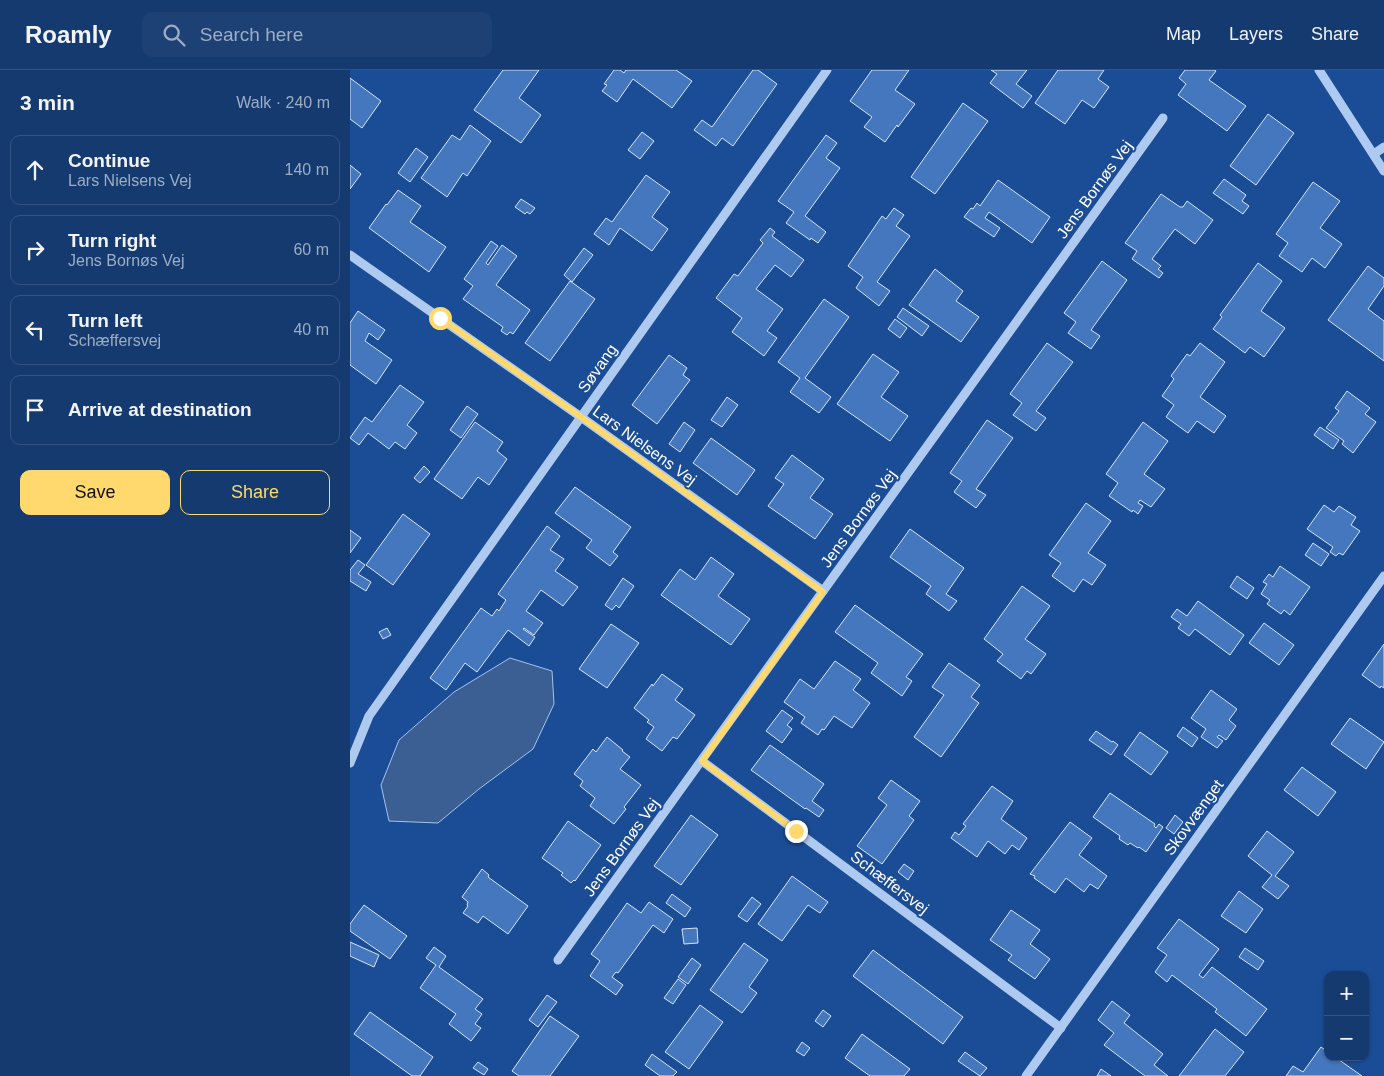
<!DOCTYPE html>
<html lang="en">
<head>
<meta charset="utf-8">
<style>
	:root { --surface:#143a70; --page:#1d4175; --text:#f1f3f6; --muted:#9dadc3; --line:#335483; --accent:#ffd96d }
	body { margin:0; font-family:Helvetica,sans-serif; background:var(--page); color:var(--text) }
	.controls { position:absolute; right:15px; bottom:15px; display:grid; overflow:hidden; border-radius:10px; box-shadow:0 1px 4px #0004 }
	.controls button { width:45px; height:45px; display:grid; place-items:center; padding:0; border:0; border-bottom:1px solid var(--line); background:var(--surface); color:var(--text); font:25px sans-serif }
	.stop { position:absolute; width:15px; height:15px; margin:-11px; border:4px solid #ffd96d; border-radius:50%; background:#fff }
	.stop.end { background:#ffd96d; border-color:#fff; box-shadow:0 1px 5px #0008 }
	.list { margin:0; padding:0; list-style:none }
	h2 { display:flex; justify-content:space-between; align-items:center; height:65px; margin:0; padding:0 20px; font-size:21px }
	h2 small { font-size:16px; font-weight:400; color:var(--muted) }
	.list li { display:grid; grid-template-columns:32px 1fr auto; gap:15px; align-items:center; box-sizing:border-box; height:70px; margin:0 10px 10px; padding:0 10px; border:1px solid var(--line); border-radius:10px }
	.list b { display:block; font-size:19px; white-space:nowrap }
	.list p { margin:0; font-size:16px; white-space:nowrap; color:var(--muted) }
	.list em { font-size:16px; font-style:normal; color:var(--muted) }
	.actions { display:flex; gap:10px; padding:15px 20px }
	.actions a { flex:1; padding:11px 0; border:1px solid var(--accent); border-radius:10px; text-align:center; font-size:18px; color:var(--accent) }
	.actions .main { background:var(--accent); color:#111 }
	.icon { flex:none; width:28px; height:28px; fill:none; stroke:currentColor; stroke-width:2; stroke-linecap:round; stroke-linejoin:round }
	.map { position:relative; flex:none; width:1034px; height:1006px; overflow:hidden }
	header { display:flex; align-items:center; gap:30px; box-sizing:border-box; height:70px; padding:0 25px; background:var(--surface); border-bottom:1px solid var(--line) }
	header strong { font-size:24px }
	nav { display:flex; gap:28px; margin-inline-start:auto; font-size:18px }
	.search { width:350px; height:45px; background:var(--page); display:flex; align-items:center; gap:12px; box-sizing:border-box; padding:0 18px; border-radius:10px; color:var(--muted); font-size:19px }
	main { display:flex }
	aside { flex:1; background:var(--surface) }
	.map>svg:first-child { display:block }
</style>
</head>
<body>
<header>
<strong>Roamly</strong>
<div class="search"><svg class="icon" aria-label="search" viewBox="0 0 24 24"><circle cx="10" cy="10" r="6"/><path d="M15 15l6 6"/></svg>Search here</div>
<nav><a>Map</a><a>Layers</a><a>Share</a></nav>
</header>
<main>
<aside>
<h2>3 min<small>Walk · 240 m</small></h2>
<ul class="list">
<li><svg class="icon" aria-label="ahead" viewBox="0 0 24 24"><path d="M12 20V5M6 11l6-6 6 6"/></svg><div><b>Continue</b><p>Lars Nielsens Vej</p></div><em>140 m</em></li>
<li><svg class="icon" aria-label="right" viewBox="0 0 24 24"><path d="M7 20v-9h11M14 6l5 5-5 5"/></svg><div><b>Turn right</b><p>Jens Bornøs Vej</p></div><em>60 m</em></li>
<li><svg class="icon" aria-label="left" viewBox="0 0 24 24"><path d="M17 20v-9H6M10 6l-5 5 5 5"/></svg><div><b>Turn left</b><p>Schæffersvej</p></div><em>40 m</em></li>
<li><svg class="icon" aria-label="arrive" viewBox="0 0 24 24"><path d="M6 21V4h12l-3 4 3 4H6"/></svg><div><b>Arrive at destination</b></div></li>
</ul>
<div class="actions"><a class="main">Save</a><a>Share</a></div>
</aside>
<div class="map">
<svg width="1034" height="1006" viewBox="0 0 1034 1006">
	<rect width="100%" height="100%" fill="#1b4d96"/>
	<polygon fill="#3b5e93" stroke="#a2c4f1" points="160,588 202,601 204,634 183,679 129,719 88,753 39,751 31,715 49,670 104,622"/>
	<g fill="#4477bd" stroke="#d5e5fb">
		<polygon points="153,0 189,0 169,28 191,45 171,73 124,40"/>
		<polygon points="264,0 270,0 274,3 276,0 326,0 342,11 322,38 283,9 267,32 252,21 257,15 254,14"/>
		<polygon points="403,0 408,0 427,14 383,76 372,68 366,76 344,60 352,50 362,57"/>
		<polygon points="522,0 559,0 545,20 565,34 548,57 547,55 535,72 514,57 522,47 500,31"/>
		<polygon points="641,0 677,0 666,14 682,26 673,38 640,13 647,4"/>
		<polygon points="708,0 754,0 748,9 759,17 744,38 732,30 715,54 685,33"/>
		<polygon points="835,0 864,0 866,1 859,10 896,36 877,61 828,25 836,14 829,8"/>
		<polygon points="0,8 31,31 12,58 0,49"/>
		<polygon points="613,33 638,51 585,124 561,107"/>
		<polygon points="918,44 944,63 906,115 880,96"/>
		<polygon points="120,55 141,71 117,106 113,103 97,127 71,108 102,65 110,70"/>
		<polygon points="292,62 304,71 290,89 278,80"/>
		<polygon points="476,65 487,73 476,88 490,98 455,146 476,162 468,173 461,168 460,170 436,153 444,142 428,131"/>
		<polygon points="66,78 78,87 60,112 48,103"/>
		<polygon points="0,95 11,104 0,119"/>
		<polygon points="296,105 320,122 302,147 318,159 302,181 270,158 259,175 244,164 256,148 262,152"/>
		<polygon points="874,109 896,125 892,131 899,136 893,144 863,123"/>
		<polygon points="648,110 700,147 682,173 639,142 635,148 650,158 644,167 614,147 621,138 623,139 627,133 630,136"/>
		<polygon points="963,112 990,131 970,158 992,174 975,198 962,188 952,202 929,186 938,173 926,164"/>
		<polygon points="48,120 71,136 60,152 96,177 79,202 19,158 36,134 37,135"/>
		<polygon points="811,124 830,137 833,137 837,131 863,150 845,174 825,159 802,189 811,196 808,199 813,203 809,208 782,189 787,181 775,173"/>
		<polygon points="171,129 185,138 180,144 177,142 175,144 165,137"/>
		<polygon points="544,138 554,145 546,156 560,166 527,212 540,221 529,236 506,218 513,207 498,196 532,146 536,149"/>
		<polygon points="420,158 425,162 422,166 454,190 441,207 425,195 406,219 433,239 417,261 427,268 414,286 382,262 392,248 366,228 384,204 388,206 413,173 410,170"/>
		<polygon points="141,171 148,176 136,193 138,195 152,175 167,186 146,215 180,240 163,264 160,262 157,265 151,261 153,257 113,229 123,216 114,209"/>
		<polygon points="234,178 243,185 222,212 214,205"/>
		<polygon points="752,191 777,210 741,260 750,266 741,279 718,263 726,252 714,243"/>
		<polygon points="908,193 932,211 911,241 935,258 914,287 900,277 895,283 863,259 872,247 870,245"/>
		<polygon points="1018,196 1034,208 1034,216 1018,239 1034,251 1034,291 978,250"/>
		<polygon points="585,199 613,221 606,231 629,247 611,272 559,235"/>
		<polygon points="220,211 245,229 200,291 175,273"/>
		<polygon points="474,229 499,247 455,308 481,327 469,343 440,322 450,308 428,292"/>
		<polygon points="553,238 579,256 572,266 547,247"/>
		<polygon points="8,241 35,260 28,270 19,263 15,271 42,290 26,314 0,295 0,253"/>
		<polygon points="545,249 557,258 550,268 538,259"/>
		<polygon points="697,273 723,292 686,341 696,348 686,361 663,345 672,333 660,324"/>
		<polygon points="850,273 875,292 850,327 876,346 864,363 847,351 838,363 816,347 824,335 812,326 824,309 821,306 837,284 840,286"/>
		<polygon points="523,284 549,302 531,327 558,346 540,371 487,334"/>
		<polygon points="319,285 337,298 333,305 340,310 307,354 282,335"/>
		<polygon points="50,315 74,332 57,355 67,363 55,379 45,372 39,379 18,363 9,375 0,368 15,347 22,352"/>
		<polygon points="997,321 1020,338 1015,344 1026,352 1003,383 992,374 994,371 976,358 989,341 985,338"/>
		<polygon points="377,327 388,335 372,357 361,350"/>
		<polygon points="117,336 128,344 111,368 100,360"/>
		<polygon points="637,350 663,368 626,419 636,425 626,438 604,422 612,411 600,403"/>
		<polygon points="125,352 153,372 147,381 157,389 139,415 128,407 112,429 84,409"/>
		<polygon points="334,352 345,360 330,382 319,374"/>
		<polygon points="793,352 818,371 794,404 815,419 801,437 790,430 788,433 793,436 788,444 783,440 782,442 759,426 768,413 756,404"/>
		<polygon points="970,357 989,370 983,379 964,365"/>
		<polygon points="361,368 405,400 387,425 343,393"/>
		<polygon points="442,385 474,409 460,428 483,444 465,469 418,436 434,414 425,408"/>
		<polygon points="74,396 80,402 70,413 64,408"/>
		<polygon points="225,417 281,457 263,482 268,486 260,496 236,478 242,470 205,443"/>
		<polygon points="736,433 761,451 738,483 756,495 742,515 733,509 724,522 702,506 711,493 699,485"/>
		<polygon points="974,435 984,442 989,436 1006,447 1001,455 1010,461 993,485 989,483 986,486 980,482 983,477 957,459"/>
		<polygon points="53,444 80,464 43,515 16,495"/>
		<polygon points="197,456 210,466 200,480 214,489 205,501 228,517 213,536 191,520 176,541 193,553 184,565 174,558 173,559 185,567 179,576 158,560 127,602 115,593 96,620 80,608 131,538 142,546 147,539 149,541 156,530 148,524"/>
		<polygon points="560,459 614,498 596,524 607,531 599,541 576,524 581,516 540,487"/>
		<polygon points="0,460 11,468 0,483"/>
		<polygon points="963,473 979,484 971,496 955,485"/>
		<polygon points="361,487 384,504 368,526 400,549 381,575 311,525 330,499 345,510"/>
		<polygon points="8,490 15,495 8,504 21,512 16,521 0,511 0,500"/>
		<polygon points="930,496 960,517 940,545 934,540 931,544 917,534 920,530 911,524 917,514 913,512 919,504 923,507"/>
		<polygon points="887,506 904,518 897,529 880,517"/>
		<polygon points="273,508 284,516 269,538 266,535 262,540 255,535"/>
		<polygon points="672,516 700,536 675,569 696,584 681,604 677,601 671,609 647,591 653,584 634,569"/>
		<polygon points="848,531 894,565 880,585 845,559 839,566 828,558 831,554 821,547 827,539 837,546"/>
		<polygon points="505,535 573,584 556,607 562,611 552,626 521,603 528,593 485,562"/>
		<polygon points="914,553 944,575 929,595 899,573"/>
		<polygon points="261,554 289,573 257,618 229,599"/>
		<polygon points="37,558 41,565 33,569 29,562"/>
		<polygon points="1034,574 1034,618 1031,616 1030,618 1012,605"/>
		<polygon points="485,591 511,609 503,620 520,633 502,658 484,646 474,660 472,659 468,665 451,653 455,647 434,632 450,609 464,619"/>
		<polygon points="599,593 630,615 621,627 629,633 591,687 564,667 594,625 582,617"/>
		<polygon points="312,604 333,619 325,630 345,645 327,669 323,667 312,681 296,669 304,657 297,652 299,650 284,638 302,614 303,616"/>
		<polygon points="861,620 887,639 879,650 886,656 876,670 869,665 867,667 873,671 867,678 851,667 856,659 841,648"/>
		<polygon points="432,640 443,648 437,655 442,659 432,673 416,661"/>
		<polygon points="1000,648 1034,672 1016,699 981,674"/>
		<polygon points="833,657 848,668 842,677 827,666"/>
		<polygon points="746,661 762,672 763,671 768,675 761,685 739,670"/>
		<polygon points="790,662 818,682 801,705 774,685"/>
		<polygon points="257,667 273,680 272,681 280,687 270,699 291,715 274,737 276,739 264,754 240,736 245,728 230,716 233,711 224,704 243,679 246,682"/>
		<polygon points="420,675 474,714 462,731 474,740 469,747 456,738 455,739 401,700"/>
		<polygon points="952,697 986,722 968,746 934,720"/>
		<polygon points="541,710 570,731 559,746 564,750 532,794 507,776 537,735 528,728"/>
		<polygon points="642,716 663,731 651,749 677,768 669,780 662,775 655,784 638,771 627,787 601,768 605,762 609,765 616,756 613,754"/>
		<polygon points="760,723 805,754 804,756 806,758 809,754 813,757 796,782 789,777 788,778 780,773 778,775 769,769 770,766 743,747"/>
		<polygon points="341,745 368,765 331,815 304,796"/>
		<polygon points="825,745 833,752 824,764 816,758"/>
		<polygon points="218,751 251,775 225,811 224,810 221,813 211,805 213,803 192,788"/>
		<polygon points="720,752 742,768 729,785 757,806 748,819 740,814 734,822 716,808 705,823 684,808 685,806 680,804"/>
		<polygon points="917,761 944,782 925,806 939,816 928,829 912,817 922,805 898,786"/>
		<polygon points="554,794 564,801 558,810 548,802"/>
		<polygon points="132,799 139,805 138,807 178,836 158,864 133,846 128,853 113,843 118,836 117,835 118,832 112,827"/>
		<polygon points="442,806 478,832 470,843 458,835 432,871 408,854"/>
		<polygon points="889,821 913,839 896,863 871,846"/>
		<polygon points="322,824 341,838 335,847 316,833"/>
		<polygon points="402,827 411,834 397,852 388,846"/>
		<polygon points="299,832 323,849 314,863 303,855 268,903 266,902 262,907 273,915 266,925 240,906 250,891 241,884 277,833 291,843"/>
		<polygon points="14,835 57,866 40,889 0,861 0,854"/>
		<polygon points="661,840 690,860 680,874 700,889 685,909 658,890 662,885 640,870"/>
		<polygon points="829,849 869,879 849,905 853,908 862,897 917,939 896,966 865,942 867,939 822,905 817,912 805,902 817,885 807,878"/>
		<polygon points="347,858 348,873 334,874 332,859"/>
		<polygon points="0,872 29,885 24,897 0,886"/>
		<polygon points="394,873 418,890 399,917 407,923 392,943 360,920"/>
		<polygon points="84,877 96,886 89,897 133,929 125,939 132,944 125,954 131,958 121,971 99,954 106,944 70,918 86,895 76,888"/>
		<polygon points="895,878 914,891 908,900 889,887"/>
		<polygon points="523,880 613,947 593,974 503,906"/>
		<polygon points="342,888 351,895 338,914 328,907"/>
		<polygon points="328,909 336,915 323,934 314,928"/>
		<polygon points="197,925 207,932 188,957 179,950"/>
		<polygon points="762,931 780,945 774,953 813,984 804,995 818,1006 795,1006 754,975 764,963 748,950"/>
		<polygon points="350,935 373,952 339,999 315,982"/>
		<polygon points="473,940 481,946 473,957 465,951"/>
		<polygon points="20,942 83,987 70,1006 62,1006 4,964"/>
		<polygon points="200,946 229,966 200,1006 169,1006 162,1001"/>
		<polygon points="865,959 894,982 875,1006 829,1006"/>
		<polygon points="512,964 560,999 554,1006 520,1006 495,988"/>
		<polygon points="452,972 460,978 454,986 446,981"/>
		<polygon points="971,977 978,982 978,987 985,987 1012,1006 936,1006 943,996 953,1002"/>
		<polygon points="615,982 637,998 630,1006 608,991"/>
		<polygon points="302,984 327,1002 323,1006 310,1006 295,995"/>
		<polygon points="128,992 138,999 134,1005 123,998"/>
		<polygon points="751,999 761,1006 747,1006"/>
	</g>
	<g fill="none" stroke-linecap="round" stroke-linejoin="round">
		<g stroke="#afcaf0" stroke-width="9">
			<polyline points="969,0 1034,101"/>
			<polyline points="1024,84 1034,77"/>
			<polyline points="0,185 231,347 473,521"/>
			<polyline points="352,691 711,958"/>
			<polyline points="0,693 19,646 477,0"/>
			<polyline points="208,890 813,48"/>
			<polyline points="676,1006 1034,506"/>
		</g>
	</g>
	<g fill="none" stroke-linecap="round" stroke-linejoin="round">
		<polyline stroke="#ffd96d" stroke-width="6" points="90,248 231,347 473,522 352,691 446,761"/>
	</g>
	<g text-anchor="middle" stroke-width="4" stroke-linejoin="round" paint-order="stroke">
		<g font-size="16" fill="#fff" stroke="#1b4d96">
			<text transform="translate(744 119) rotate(-54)" y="6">Jens Bornøs Vej</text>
			<text transform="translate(247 298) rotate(-55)" y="6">Søvang</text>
			<text transform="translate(295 375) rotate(36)" y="6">Lars Nielsens Vej</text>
			<text transform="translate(508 448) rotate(-54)" y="6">Jens Bornøs Vej</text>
			<text transform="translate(843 747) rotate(-54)" y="6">Skovvænget</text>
			<text transform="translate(271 777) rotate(-54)" y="6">Jens Bornøs Vej</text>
			<text transform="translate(540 812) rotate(37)" y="6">Schæffersvej</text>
		</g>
	</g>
</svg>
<div class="controls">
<button>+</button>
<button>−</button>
</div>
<div class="stop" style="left:90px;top:248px"></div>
<div class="stop end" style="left:446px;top:761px"></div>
</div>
</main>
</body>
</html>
